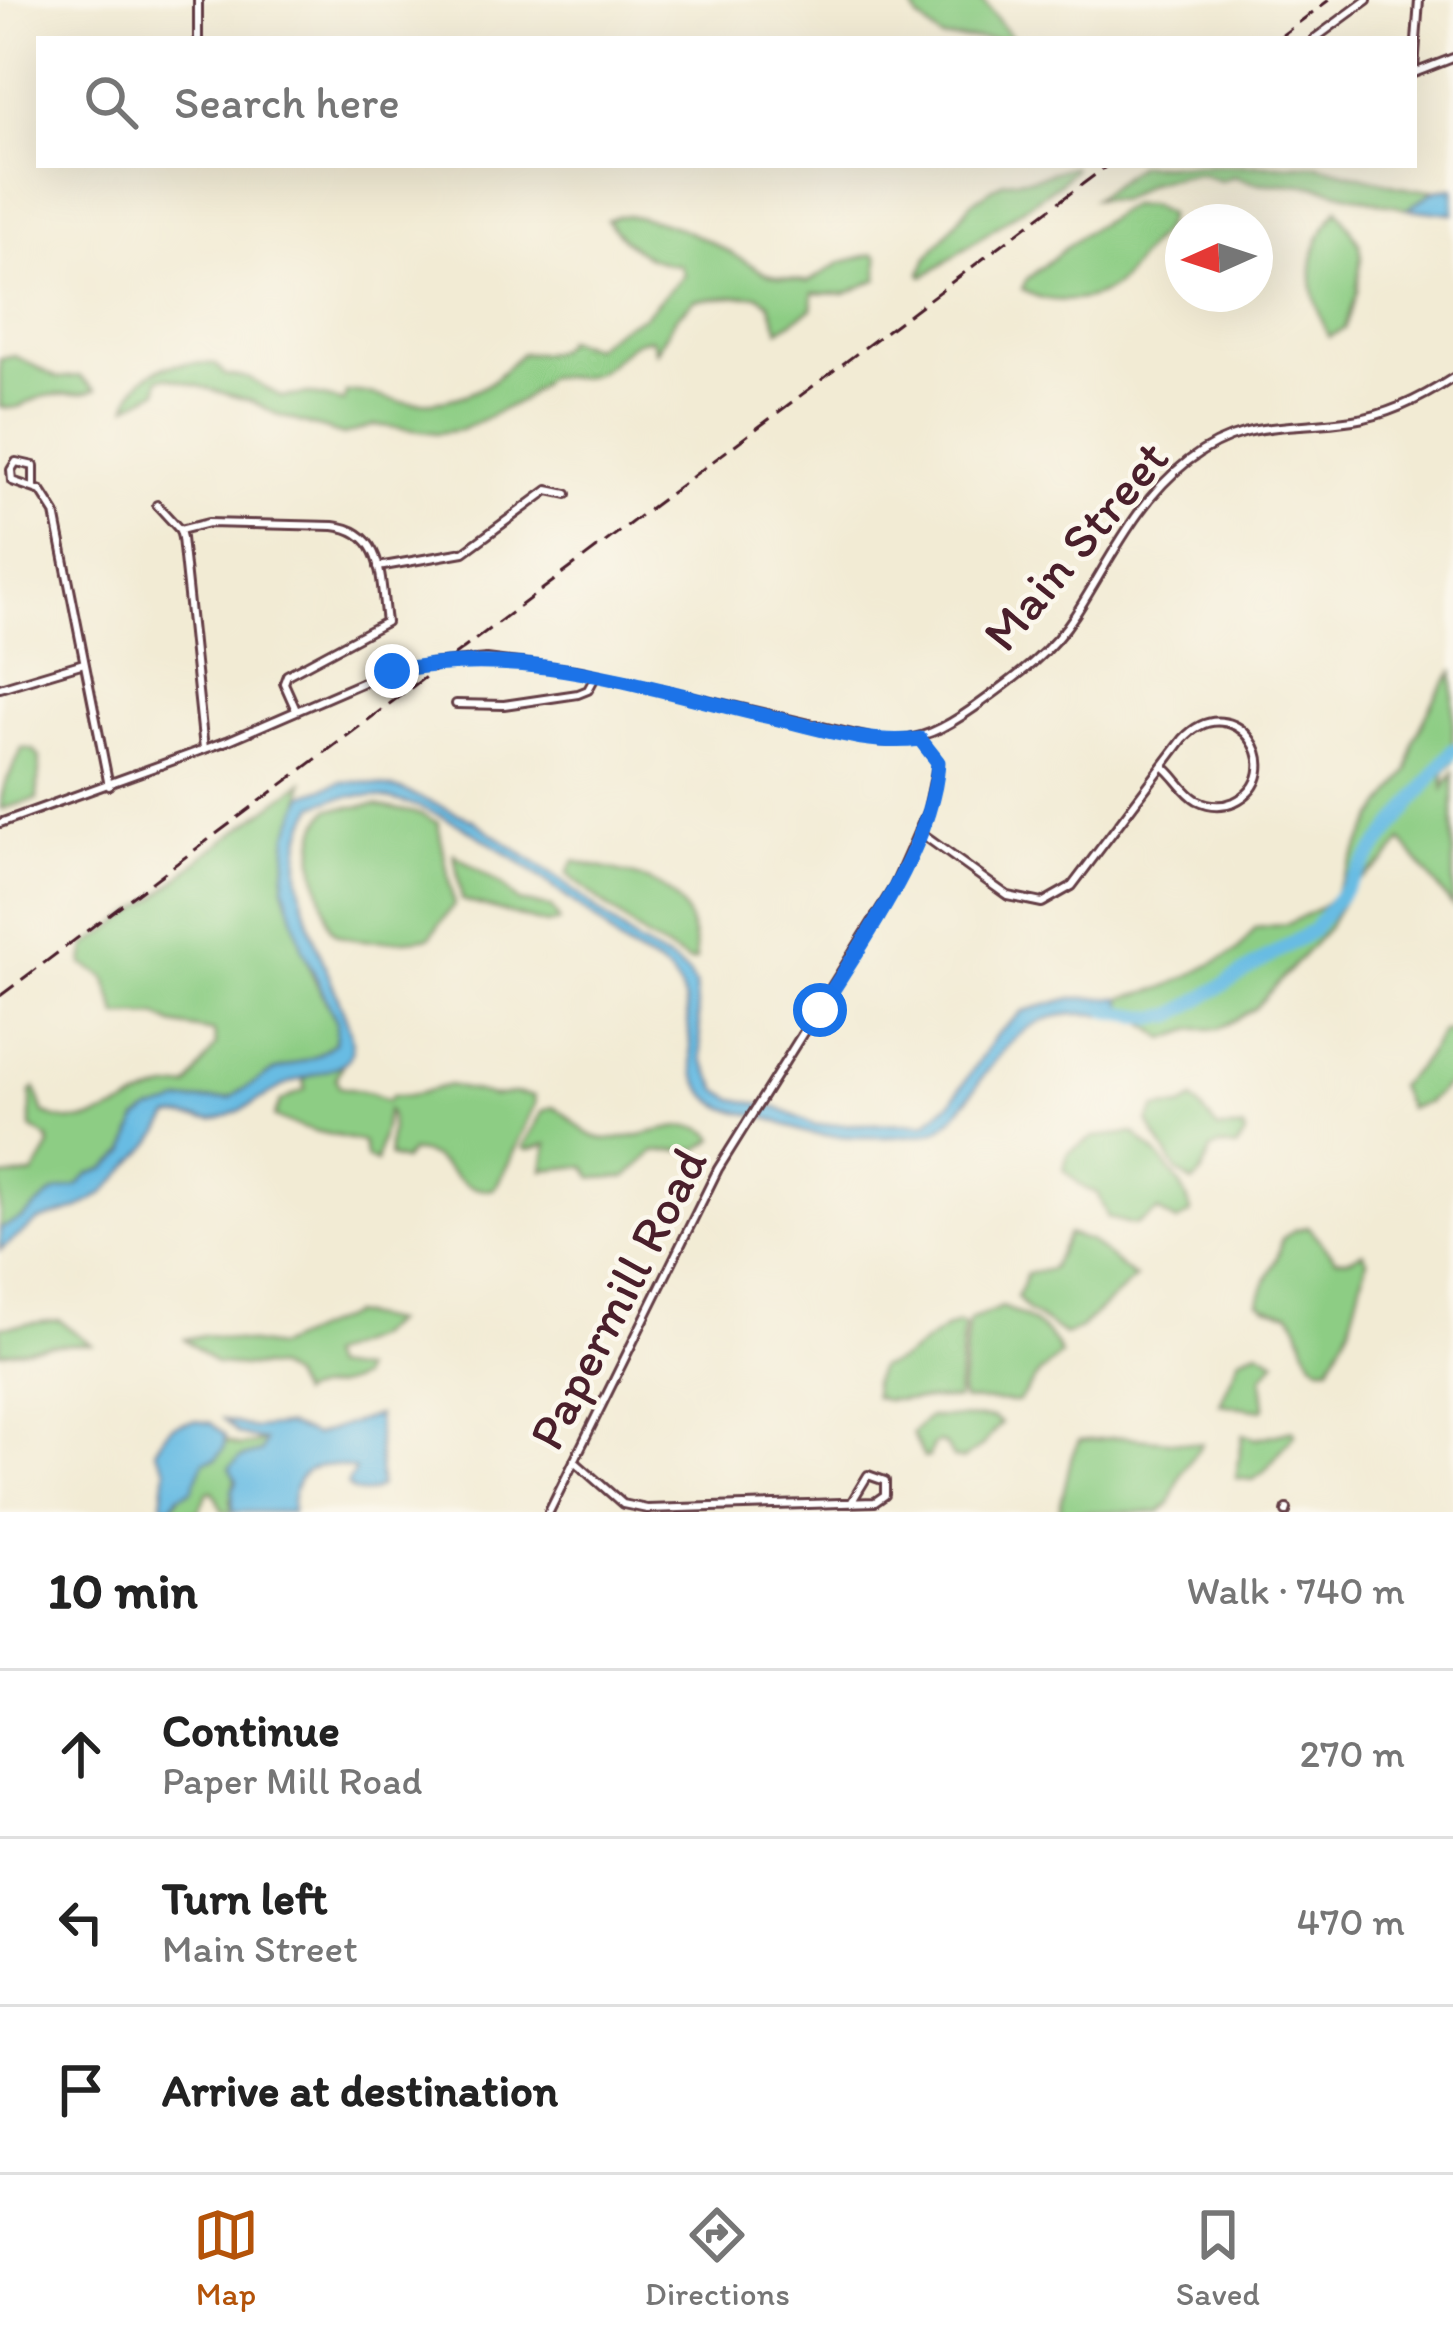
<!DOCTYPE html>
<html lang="en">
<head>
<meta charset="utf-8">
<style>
	:root { --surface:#fff; --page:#f2f2f2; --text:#222; --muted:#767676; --line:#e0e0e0; --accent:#b45309 }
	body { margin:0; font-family:Itim,sans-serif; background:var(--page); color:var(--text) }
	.compass { position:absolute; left:1165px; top:204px; width:108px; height:108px; border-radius:50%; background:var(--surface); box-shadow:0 12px 48px #0002; rotate:267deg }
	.stop { position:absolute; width:36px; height:36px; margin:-27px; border:9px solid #1a73e8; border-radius:50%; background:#fff }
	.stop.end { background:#1a73e8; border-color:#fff; box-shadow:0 3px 12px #0008 }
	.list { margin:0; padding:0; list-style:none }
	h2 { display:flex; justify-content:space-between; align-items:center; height:156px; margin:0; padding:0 48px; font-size:51px }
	h2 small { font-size:39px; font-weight:400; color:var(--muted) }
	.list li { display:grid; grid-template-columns:78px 1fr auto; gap:36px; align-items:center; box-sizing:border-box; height:168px; padding:0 48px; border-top:3px solid var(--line) }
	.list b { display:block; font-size:45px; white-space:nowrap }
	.list p { margin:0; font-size:39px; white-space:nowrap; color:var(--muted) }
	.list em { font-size:39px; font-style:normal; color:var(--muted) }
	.icon { flex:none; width:66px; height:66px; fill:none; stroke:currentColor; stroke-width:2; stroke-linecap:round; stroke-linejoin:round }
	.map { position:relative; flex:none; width:1453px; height:1512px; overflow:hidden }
	.search { position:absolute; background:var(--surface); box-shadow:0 12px 48px #0002; left:36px; right:36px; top:36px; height:132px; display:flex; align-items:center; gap:30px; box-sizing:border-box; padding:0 42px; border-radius:0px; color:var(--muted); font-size:45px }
	.sheet { height:660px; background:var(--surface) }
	nav { display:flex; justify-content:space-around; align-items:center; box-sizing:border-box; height:168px; border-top:3px solid var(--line); background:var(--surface); font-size:33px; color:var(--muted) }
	nav a { display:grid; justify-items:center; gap:6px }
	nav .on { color:var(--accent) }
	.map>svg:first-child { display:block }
</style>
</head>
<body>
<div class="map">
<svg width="1453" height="1512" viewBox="0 0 1453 1512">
	<rect width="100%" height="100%" fill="#fbf7ec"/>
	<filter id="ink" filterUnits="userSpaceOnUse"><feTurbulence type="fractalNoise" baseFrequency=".00833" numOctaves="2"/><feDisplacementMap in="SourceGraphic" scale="24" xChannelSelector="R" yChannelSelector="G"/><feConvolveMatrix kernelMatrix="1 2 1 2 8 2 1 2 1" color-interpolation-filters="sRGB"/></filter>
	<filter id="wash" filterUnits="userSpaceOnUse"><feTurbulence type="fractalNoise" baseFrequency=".004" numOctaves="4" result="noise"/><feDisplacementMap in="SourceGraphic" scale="48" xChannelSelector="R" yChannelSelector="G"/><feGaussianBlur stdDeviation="2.7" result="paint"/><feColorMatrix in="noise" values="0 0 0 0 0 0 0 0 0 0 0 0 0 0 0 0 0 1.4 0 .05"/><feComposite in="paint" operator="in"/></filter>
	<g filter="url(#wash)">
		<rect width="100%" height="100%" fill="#f2ebd4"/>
		<g fill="#8dcd84" stroke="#6c7658" stroke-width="3">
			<polygon points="909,0 982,0 1013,39 942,39 918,18"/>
			<path d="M1138,165H1318L1411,189L1436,190L1407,209C1377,203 1350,194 1320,187C1285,179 1268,191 1234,176L1221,181L1200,174L1180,176L1149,183L1120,200L1094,199Z"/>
			<polygon points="1073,166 1074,169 1061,182 937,268 923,276 921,273 927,258 972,202 1004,181 1034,178"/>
			<path d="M1130,205H1150L1168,214C1164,235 1156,236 1143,252C1133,264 1127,278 1113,287C1089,304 1045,305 1022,289L1027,279L1083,234Z"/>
			<path d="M1338,209L1359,243L1361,257L1357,292L1344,329L1329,337C1306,288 1303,251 1338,209Z"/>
			<path d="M617,216C666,214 722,247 760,270C772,278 794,279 808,282L842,262L873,254L878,257V279L845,294L813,293L812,309L779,330L769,303L757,295L695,300L677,316L656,352L652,339C628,337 617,363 596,373C580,380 565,377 548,377L522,400L461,430L437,433L375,425L344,435L280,416L251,401L167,377L159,378L158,391L128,406C138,365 177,361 215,364L225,375L248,378L282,397L310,394L344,402L346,393C363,389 384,399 402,402C430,405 462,400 486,385C500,377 510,363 522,353C541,353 556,358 565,340L593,347L619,328L644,316L684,275L680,265C647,263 627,246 607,220Z"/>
			<path d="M15,356L58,378L79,376L96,390C80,397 65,393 47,396C27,399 22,412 0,407V359Z"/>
			<polygon points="1453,672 1453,761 1444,773 1444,788 1453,773 1453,907 1402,841 1386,861 1351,886 1328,928 1255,1008 1219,1029 1194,1029 1165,1039 1139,1019 1125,1017 1121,998 1163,988 1191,975 1237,951 1256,928 1287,924 1321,907 1333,896 1374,819 1408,771 1414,740 1437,694"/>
			<path d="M22,748L34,750L40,758L37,799L1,809C0,783 15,770 22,748Z"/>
			<path d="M303,782L300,812L288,834L284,886L313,977L337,1022L335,1043L315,1057L273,1071L230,1098L181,1102L137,1120L126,1152L105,1169L89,1174L77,1186L54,1192L23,1218L0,1229V1177L33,1175L50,1146L48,1139L31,1128V1092L35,1088L44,1113C86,1135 121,1104 160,1091C168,1088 179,1088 188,1087L216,1045L214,1032L172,1024L156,1015L118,1016L105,977L83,964L86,946L158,896L206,854Z"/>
			<path d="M375,805L421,814L438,823L454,905L430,937C410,941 353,944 336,934C328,929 327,916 325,908C315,875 304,838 329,809Z"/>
			<polygon points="454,854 503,886 519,902 551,907 560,922 546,924 462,900"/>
			<path d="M574,861C639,878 694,877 696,960L691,962L646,938L567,874Z"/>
			<polygon points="1443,1031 1453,1032 1453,1079 1427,1103 1408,1108 1398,1086 1420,1065"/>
			<path d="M344,1063L336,1078L339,1087L371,1093L387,1101L392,1096H408L449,1085L493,1096L513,1093L534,1096L535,1104C523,1126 507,1174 493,1189C452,1194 446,1150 411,1152L403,1161L390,1157C385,1142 396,1122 388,1110L376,1162L366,1158L363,1142L302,1128L274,1117L280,1102L305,1089L304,1078Z"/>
			<polygon points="1193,1100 1218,1129 1244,1129 1246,1134 1236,1148 1220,1146 1211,1150 1201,1175 1192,1183 1177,1171 1148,1122 1156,1108 1181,1107"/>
			<path d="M552,1107C569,1112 579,1133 599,1138C634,1146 696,1108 715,1139L699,1149L654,1152L627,1177L593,1178L585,1166L543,1170L547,1144L527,1150L523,1147L543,1111Z"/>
			<path d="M1134,1133C1155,1152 1186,1182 1191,1213L1177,1222L1158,1211L1135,1225L1108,1218L1097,1193L1084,1188L1064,1170L1068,1153L1094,1137Z"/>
			<path d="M1308,1227L1336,1259H1349L1363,1252L1367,1260L1350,1326L1329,1366H1320C1299,1352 1307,1331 1290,1313L1266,1307L1259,1302C1263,1278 1280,1261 1282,1239L1294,1230Z"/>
			<polygon points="1068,1234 1090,1241 1135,1278 1079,1329 1065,1335 1028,1311 1017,1297 1027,1274 1051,1269"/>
			<path d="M1002,1307C1026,1316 1052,1331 1061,1355L1040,1373L1018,1402L964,1400L961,1395L968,1325L970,1320Z"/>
			<path d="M351,1314L392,1322L374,1337L326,1356L330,1367L361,1371L359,1378C335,1391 315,1385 299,1395L290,1377L276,1368L216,1364L185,1339L203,1335L276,1347Z"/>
			<polygon points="59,1320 91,1344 48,1345 0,1353 0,1327"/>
			<path d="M958,1323L964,1325L957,1399L884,1400L874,1396L873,1382L879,1367C911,1362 928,1334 958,1323Z"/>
			<polygon points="1258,1350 1276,1360 1262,1377 1265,1407 1262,1410 1220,1404 1240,1357"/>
			<polygon points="929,1417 993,1418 1001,1423 982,1446 962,1460 953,1458 946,1445 939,1442 933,1445 929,1457 924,1458 912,1433"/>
			<polygon points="1293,1430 1295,1434 1264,1472 1253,1480 1236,1478 1243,1434 1256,1439"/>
			<polygon points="1124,1437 1202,1444 1182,1472 1170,1503 1159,1512 1059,1512 1072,1455 1079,1441"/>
			<polygon points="226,1441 239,1446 265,1441 261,1452 240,1458 230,1502 233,1512 223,1512 213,1491 208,1492 198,1512 179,1512 172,1507 204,1461 216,1459"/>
		</g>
		<g fill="#67bce3" stroke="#586e87" stroke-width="3">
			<polygon points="1453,188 1453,214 1407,209 1436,190"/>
			<path d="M342,782H362L402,790L473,820L563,882L637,943L673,962L689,974L695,985L702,1058L719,1090L734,1099L778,1108L814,1125L926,1123L951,1102L996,1035L1023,1011L1072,998H1121L1125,1017C1041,1007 1023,1020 975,1088C964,1103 955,1119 939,1129C920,1141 838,1137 813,1134C798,1132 785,1124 771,1119C756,1114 740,1114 726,1108C671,1084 703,1019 675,980C664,963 638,957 622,945C613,938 605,927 596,920C527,868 406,763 315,806C257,891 375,1029 348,1059C335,1072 307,1075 289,1083C266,1094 240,1115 215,1119C199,1122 186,1113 170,1117L154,1141L104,1193L77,1209L38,1221L0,1250V1229L23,1218L54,1192L77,1186L89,1174L105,1169L126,1152L137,1120L149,1111L181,1102L230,1098L273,1071L315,1057L335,1043L337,1022L303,950L284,886L288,834L304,795Z"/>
			<path d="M377,1415L380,1486C370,1496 356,1496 347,1485L355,1470C317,1459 291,1467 292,1512H233L232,1490L237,1481L229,1468L240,1458L261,1452L265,1441L238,1434L224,1420L254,1428L286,1425L315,1435Z"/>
			<path d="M195,1421L211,1423L225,1436L224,1448L216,1459L204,1461L192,1490L178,1496L169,1509L162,1503L166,1469L155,1450C169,1427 167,1425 195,1421Z"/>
		</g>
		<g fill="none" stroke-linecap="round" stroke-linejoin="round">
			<polyline stroke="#67bce3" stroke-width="14" points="1108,1011 1155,1018 1174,1015 1313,930 1453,750"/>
		</g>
	</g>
	<g filter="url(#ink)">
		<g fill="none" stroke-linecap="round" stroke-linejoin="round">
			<defs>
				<g id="minor">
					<polyline points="198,0 198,39"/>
					<polyline points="1314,39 1367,0"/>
					<polyline points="1414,69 1419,0"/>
					<polyline points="1414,73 1453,58"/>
					<polyline points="34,488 34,466 16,462 11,470 12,481 41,491 55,513 109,786"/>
					<polyline points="157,505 180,530 182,538 204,749"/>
					<path d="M180,530L208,523L333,526C385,531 380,581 386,622L287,675L284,683L296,710"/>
					<polyline points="378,567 464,552 548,490 567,494"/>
					<path d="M486,659L581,671L883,741C920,742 945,728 975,707C1012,680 1050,654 1075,615C1110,561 1136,501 1188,461C1244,418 1289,430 1353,420C1389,415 1422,398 1453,378"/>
					<polyline points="0,688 84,663"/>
					<polyline points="456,704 504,705 578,694 588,690 596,675"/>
					<polyline points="0,823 227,741 382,674"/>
					<path d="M919,832L1008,896L1042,903L1072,886L1183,739C1235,684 1294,774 1234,802C1222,807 1209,806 1197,800C1183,792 1176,776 1163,766"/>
					<polyline points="574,1461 623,1504 647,1509 875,1502 885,1495 885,1481 868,1475 851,1503"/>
					<polyline points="549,1512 718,1169 894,887 928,810 938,762 920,739"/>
					<polyline points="1286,1512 1287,1509"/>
				</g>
			</defs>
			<use href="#minor" stroke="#633e44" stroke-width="12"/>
			<use href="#minor" stroke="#fff" stroke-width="6"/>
			<g stroke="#4a1f2b" stroke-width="3" stroke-dasharray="18 9" stroke-linecap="butt">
				<polyline points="1277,39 1329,0"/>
				<polyline points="0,996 1108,165"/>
			</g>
			<defs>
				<polyline id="minor-bridge" points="382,674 433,664 486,659"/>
			</defs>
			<use href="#minor-bridge" stroke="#633e44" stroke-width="12" stroke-linecap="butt"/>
			<use href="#minor-bridge" stroke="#fff" stroke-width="6"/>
		</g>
	</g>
	<g fill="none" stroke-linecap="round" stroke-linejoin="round" filter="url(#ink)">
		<path stroke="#1a73e8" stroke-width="15" d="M392,671C529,644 642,688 774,718C822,729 871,746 920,739L938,762C933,845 863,941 820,1010"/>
	</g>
	<g text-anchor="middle" stroke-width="9" stroke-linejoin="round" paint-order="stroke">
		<g font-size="51" fill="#4a1f2b" stroke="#fbf7ec">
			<text transform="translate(1075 545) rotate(-50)" y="18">Main Street</text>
			<text transform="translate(617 1298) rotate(-63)" y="18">Papermill Road</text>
		</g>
	</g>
</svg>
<svg class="compass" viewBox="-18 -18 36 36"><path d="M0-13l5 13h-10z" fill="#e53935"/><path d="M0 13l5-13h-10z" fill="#767676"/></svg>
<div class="stop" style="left:820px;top:1010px"></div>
<div class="stop end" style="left:392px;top:671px"></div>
<div class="search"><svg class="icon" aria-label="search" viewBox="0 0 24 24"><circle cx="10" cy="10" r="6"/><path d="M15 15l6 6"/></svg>Search here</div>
</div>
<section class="sheet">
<h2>10 min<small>Walk · 740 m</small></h2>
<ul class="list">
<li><svg class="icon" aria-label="ahead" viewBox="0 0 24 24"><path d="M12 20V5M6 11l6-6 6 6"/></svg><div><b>Continue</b><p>Paper Mill Road</p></div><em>270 m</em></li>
<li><svg class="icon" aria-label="left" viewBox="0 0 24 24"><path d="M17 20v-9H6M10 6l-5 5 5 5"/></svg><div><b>Turn left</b><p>Main Street</p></div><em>470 m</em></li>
<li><svg class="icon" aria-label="arrive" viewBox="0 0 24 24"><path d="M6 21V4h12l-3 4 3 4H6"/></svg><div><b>Arrive at destination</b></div></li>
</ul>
</section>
<nav>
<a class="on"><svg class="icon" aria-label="map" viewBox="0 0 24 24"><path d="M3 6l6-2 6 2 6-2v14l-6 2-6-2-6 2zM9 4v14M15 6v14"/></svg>Map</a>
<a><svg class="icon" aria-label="directions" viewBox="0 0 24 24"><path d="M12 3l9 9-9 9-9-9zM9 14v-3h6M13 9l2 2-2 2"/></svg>Directions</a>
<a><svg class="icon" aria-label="saved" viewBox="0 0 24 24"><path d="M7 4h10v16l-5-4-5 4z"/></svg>Saved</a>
</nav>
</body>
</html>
